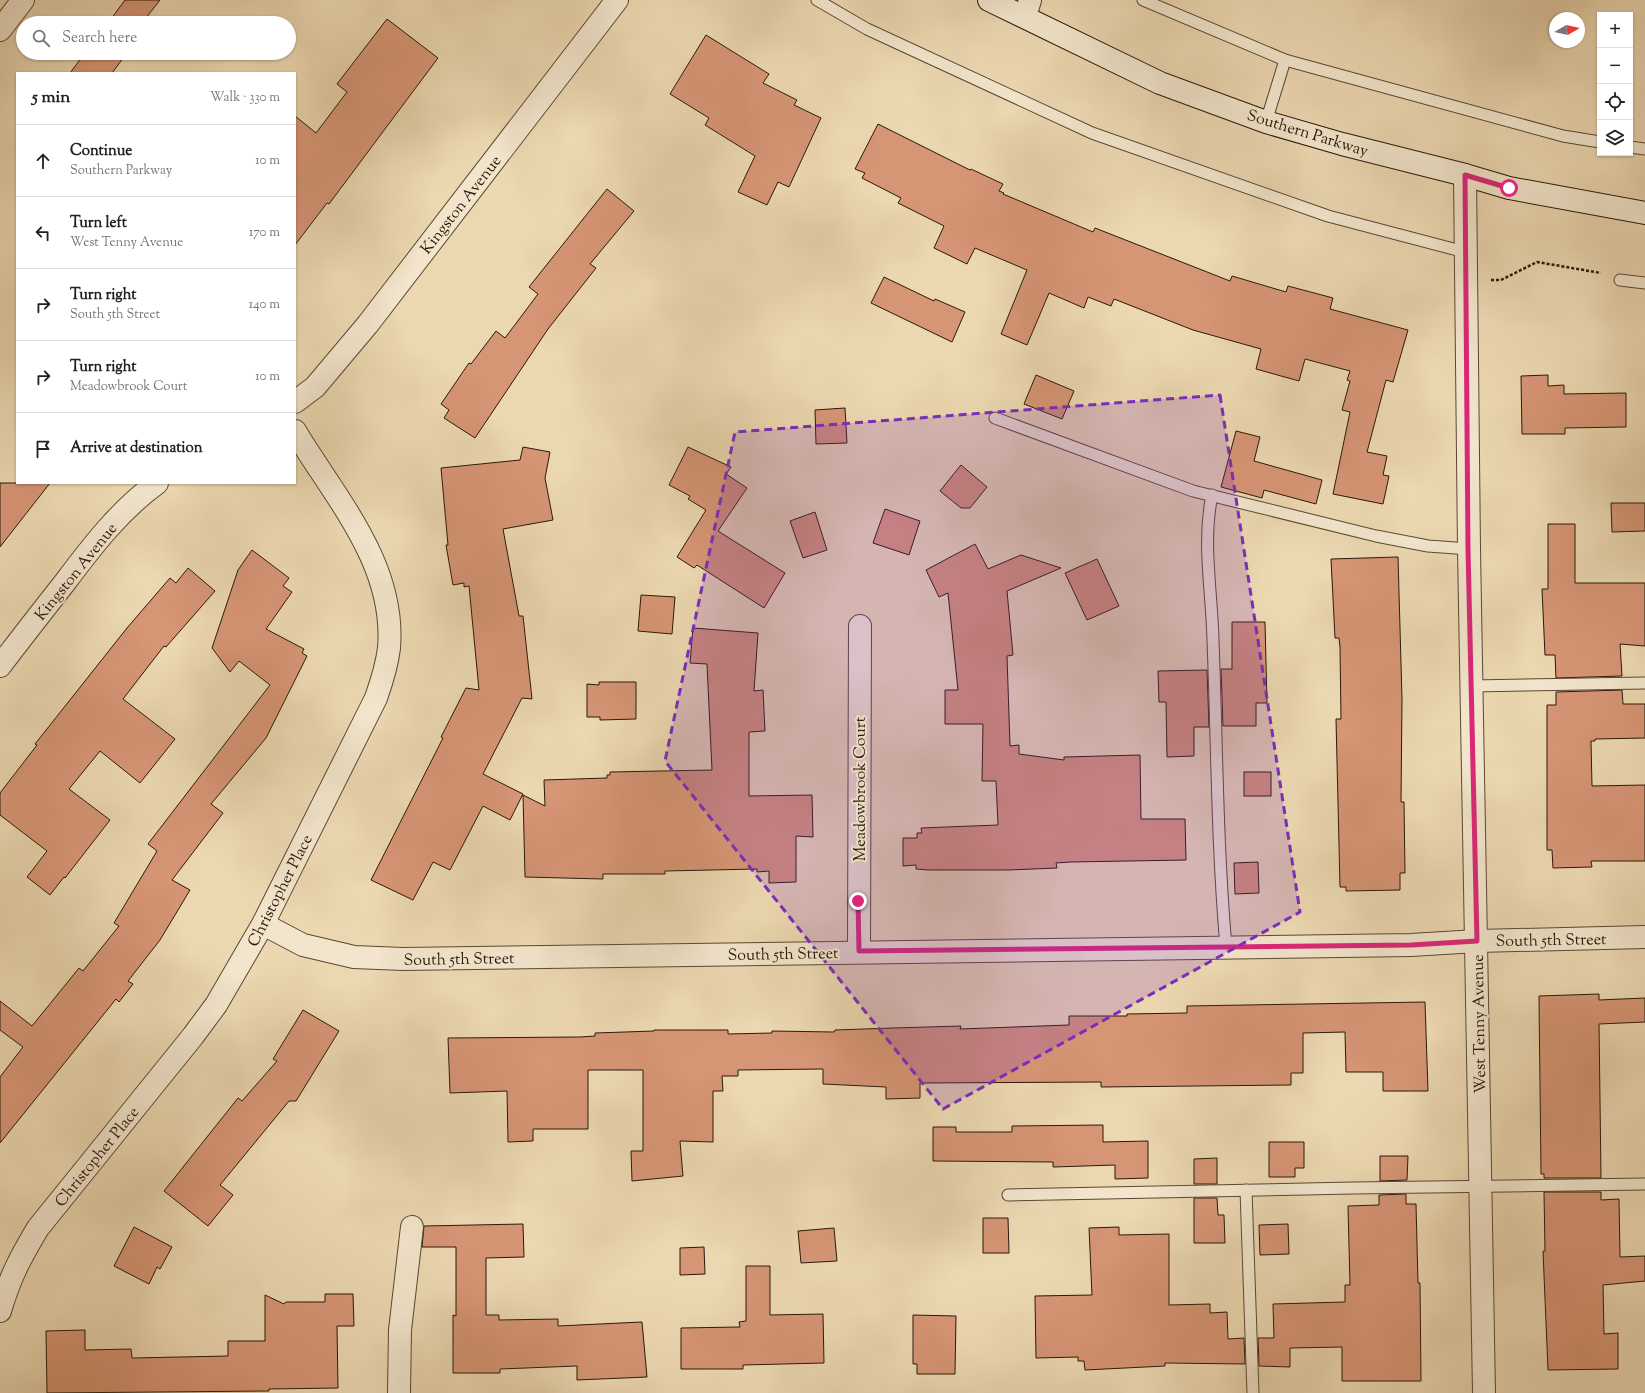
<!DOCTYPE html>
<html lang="en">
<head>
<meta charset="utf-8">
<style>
	:root { --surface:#fff; --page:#f6f6f6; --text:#222; --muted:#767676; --line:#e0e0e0 }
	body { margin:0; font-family:"Sorts Mill Goudy",serif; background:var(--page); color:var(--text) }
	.controls { position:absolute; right:12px; top:12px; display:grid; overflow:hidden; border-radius:0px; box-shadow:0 1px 3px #0004 }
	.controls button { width:36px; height:36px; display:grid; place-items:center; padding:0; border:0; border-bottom:1px solid var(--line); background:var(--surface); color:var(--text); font:20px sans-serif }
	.compass { position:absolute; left:1549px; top:12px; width:36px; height:36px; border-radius:50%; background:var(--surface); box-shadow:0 1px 3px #0004; rotate:81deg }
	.stop { position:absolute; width:12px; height:12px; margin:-9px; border:3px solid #db2777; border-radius:50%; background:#fff }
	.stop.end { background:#db2777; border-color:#fff; box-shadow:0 1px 4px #0008 }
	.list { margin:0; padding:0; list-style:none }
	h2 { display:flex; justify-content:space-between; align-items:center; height:52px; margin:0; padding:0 16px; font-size:17px }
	h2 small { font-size:13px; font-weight:400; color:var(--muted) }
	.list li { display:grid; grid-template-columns:26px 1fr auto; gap:12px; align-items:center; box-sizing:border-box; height:72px; padding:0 16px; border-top:1px solid var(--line) }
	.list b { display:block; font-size:15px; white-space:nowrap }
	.list p { margin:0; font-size:13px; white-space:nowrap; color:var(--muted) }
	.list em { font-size:13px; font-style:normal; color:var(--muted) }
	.icon { flex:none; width:22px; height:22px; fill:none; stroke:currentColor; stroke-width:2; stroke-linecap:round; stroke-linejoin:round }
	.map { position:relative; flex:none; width:1645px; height:1393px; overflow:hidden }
	.search { position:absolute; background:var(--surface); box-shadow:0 1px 3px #0004; left:16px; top:16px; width:280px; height:44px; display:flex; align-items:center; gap:10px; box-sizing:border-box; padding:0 14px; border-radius:22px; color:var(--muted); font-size:15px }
	.panel { position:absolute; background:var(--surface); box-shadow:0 1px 3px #0004; left:16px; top:72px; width:280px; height:412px; border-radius:0px }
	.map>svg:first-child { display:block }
</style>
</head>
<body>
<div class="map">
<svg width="1645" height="1393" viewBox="0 0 1645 1393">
	<rect width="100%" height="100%" fill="#ebd7b0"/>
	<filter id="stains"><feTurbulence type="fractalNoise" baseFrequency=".005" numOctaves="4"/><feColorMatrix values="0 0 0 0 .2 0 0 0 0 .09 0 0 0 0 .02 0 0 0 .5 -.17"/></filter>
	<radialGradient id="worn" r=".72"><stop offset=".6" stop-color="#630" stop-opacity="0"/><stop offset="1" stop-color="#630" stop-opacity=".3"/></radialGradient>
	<g fill="#d69575" stroke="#2a1909">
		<polygon points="125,0 160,0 142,23 108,23"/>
		<polygon points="387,19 438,58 329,204 327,203 295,245 295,116 316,133 347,92 337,84"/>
		<polygon points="706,35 769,74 763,83 797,100 794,105 821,118 789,187 778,182 767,205 738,192 755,156 705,125 709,118 670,94"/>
		<polygon points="85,53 127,53 112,73 70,73"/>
		<polygon points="878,124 970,170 971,169 1003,184 999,191 1004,193 1003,194 1093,232 1095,228 1230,281 1232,276 1286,292 1288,286 1333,298 1330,309 1408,330 1393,382 1386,380 1367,452 1387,456 1383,475 1389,476 1383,504 1333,494 1350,412 1342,410 1350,381 1347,380 1350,371 1305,359 1299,381 1256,369 1261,349 1193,330 1114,299 1111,306 1088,297 1084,308 1049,293 1027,345 1001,334 1027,270 975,248 967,264 934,248 944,226 898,203 901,198 862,178 865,173 855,169"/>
		<polygon points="607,189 634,211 590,264 596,268 548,329 475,438 444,418 449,410 441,404 469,363 471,364 496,331 505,338 538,294 529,287"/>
		<polygon points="884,277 934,301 935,299 965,312 952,342 871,303"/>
		<polygon points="1036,375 1074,391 1062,419 1024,404"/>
		<polygon points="1548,375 1548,386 1564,385 1564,394 1626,393 1626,427 1565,428 1565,434 1522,434 1521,376"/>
		<polygon points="845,408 847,443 816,444 815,410"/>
		<polygon points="1236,431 1260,437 1254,461 1322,480 1316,504 1264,490 1262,498 1221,487"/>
		<polygon points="523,447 550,452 545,478 553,520 503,529 519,616 523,616 532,699 522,698 483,774 523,794 510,820 483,806 450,870 433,862 413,900 371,880 443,738 441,737 466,688 479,690 469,586 464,587 464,583 453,585 446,545 448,545 441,468 520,460"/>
		<polygon points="688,447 731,467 726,474 747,488 718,531 785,573 764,608 697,565 694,568 677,557 706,510 688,499 690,496 669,485"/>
		<polygon points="961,465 987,487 970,508 961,508 940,491"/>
		<polygon points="0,483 50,483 0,547"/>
		<polygon points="1611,503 1645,503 1645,531 1612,532"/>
		<polygon points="885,509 920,521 909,555 873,543"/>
		<polygon points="815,512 827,550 803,558 790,521"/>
		<polygon points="1548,524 1575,524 1575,583 1645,583 1645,646 1620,644 1622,676 1556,678 1555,655 1545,655 1542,589 1548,589"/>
		<polygon points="975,544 988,569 1021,555 1061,568 1007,591 1013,655 1007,656 1010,746 1019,745 1019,754 1064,760 1064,757 1140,755 1141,819 1185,819 1186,860 1071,862 1056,863 1057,868 1009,870 928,870 916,869 916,865 903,866 903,838 917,838 917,833 922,833 921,828 998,825 996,781 982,781 983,724 945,724 945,690 958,690 948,593 939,597 926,570"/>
		<polygon points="252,550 289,578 283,586 292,592 266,629 304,649 302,653 307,656 266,738 211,804 223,813 172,880 190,890 160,940 128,981 133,984 119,1002 116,999 0,1143 0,1077 23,1047 0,1030 0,1001 32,1026 79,968 83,971 119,926 114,923 157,851 148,844 270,685 239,661 230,672 212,648 238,570"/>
		<polygon points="1398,557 1402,699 1401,802 1404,802 1405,873 1400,873 1400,890 1346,891 1346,887 1340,887 1336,719 1341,719 1340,647 1339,638 1335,638 1331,559"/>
		<polygon points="1097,559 1119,606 1087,620 1065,573"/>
		<polygon points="188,568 215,591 166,647 164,646 123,699 175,739 140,783 100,751 69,789 110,820 65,878 64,877 50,895 27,877 47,851 0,815 0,793 37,745 35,744 127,628 170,578 176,583"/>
		<polygon points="641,595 675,597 672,634 638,631"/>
		<polygon points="1232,622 1265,622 1267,703 1256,703 1256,726 1223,726 1221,669 1232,669"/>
		<polygon points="693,628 758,633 754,691 763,690 765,731 749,732 749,796 812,795 813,837 796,836 796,882 769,883 769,871 757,872 757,869 665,871 665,874 603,874 603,879 525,877 523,795 545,806 544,780 607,778 607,775 610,775 610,772 712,770 707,664 690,663"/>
		<polygon points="1207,670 1209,727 1194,727 1194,756 1167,757 1166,702 1159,702 1158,671"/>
		<polygon points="599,682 636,682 636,719 600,720 600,717 587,717 587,684 599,685"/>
		<polygon points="1622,690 1623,704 1645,704 1645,738 1595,739 1595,741 1591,741 1592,786 1645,785 1645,861 1591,861 1592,867 1553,868 1552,850 1547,850 1547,705 1556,705 1556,692"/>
		<rect x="1244" y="772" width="27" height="24"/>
		<polygon points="1258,862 1259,893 1235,894 1234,863"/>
		<polygon points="1599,994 1599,1000 1645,998 1645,1022 1599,1024 1601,1178 1544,1178 1544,1174 1541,1174 1539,996"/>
		<polygon points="1425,1002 1428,1091 1383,1091 1383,1072 1346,1072 1345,1032 1303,1033 1303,1073 1291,1073 1291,1085 1101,1087 1101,1082 920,1083 920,1098 886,1099 886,1087 823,1084 823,1069 738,1070 738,1076 722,1076 723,1091 713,1091 713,1142 680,1141 683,1176 632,1181 631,1151 643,1151 643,1070 588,1070 588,1129 533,1129 533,1141 508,1142 507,1091 450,1093 448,1038 580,1037 595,1036 595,1033 654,1031 654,1030 728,1030 728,1034 772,1033 772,1031 834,1032 835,1030 893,1028 961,1026 960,1029 1069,1025 1069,1016 1127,1016 1127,1014 1187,1013 1187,1006"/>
		<polygon points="303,1010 339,1031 296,1101 289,1101 220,1185 233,1195 208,1226 164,1191 238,1098 242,1101 277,1061 273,1059"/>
		<polygon points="1103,1125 1103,1142 1148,1141 1148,1178 1115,1179 1115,1165 1053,1167 1053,1162 933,1161 933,1127 956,1127 956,1132 1012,1132 1012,1126"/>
		<polygon points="1269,1142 1304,1142 1304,1168 1295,1168 1295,1177 1269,1177"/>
		<polygon points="1380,1156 1408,1156 1407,1180 1380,1181"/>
		<polygon points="1217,1158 1217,1184 1194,1184 1194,1159"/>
		<polygon points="1544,1192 1601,1192 1601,1200 1619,1199 1620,1257 1645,1256 1645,1281 1603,1285 1604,1334 1618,1333 1618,1369 1548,1370 1543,1251 1545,1251"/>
		<polygon points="1406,1194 1406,1204 1416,1204 1418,1283 1420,1283 1421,1381 1342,1381 1342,1347 1290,1348 1290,1367 1259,1366 1258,1338 1274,1338 1273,1304 1345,1302 1345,1285 1350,1285 1348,1206 1379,1205 1379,1195"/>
		<polygon points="1194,1198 1217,1198 1218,1215 1224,1215 1225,1243 1194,1243"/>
		<polygon points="983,1218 1008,1218 1009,1253 983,1253"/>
		<polygon points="523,1224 524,1257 486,1258 486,1315 499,1315 499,1320 558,1319 558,1326 642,1322 647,1377 577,1380 577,1366 500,1369 500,1373 453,1373 453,1315 456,1316 456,1247 422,1247 424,1226"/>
		<polygon points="1288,1224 1289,1254 1260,1255 1259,1225"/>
		<polygon points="134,1227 172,1247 160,1269 157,1267 149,1284 114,1266"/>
		<polygon points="1119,1227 1119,1235 1169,1234 1169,1305 1210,1304 1210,1313 1227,1312 1228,1339 1244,1338 1245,1364 1165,1363 1165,1366 1085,1370 1084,1361 1078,1361 1078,1357 1036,1358 1035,1296 1092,1295 1089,1228"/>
		<polygon points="834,1228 837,1261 801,1263 798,1231"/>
		<polygon points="704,1247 705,1274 680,1275 680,1248"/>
		<polygon points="746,1266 770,1266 770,1315 823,1314 824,1363 743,1365 743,1369 681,1369 681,1328 740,1327 739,1322 746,1321"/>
		<polygon points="325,1294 353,1294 354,1326 337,1326 338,1388 269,1389 269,1391 47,1393 46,1331 85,1330 85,1350 131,1349 132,1358 228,1356 228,1341 265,1341 265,1295 284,1304 286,1302 325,1302"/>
		<polygon points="913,1315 956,1316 955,1374 917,1374 917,1364 913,1364"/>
	</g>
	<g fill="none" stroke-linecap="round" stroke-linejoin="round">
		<defs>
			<g id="lane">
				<polyline points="817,0 867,29 1092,133 1328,216 1465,252"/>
				<polyline points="1143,0 1285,60 1563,136 1600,142"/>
				<polyline points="1266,122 1285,60"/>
				<polyline points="1630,147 1645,149"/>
				<polyline points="1620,280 1645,283"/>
				<polyline points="995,418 1193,491 1376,536 1428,546 1469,549"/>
				<path d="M1212,495C1202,543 1212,592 1213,641C1217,743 1217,845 1226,947"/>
				<polyline points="1472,686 1645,683"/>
				<polyline points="1246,1190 1253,1393"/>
				<polyline points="1008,1195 1353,1188 1645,1184"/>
			</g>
			<g id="street">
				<polyline points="1025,17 1030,0"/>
				<polyline points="0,30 23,0"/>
				<polyline points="1465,175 1469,549 1484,1393"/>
				<polyline points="295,402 315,387 368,324 617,0"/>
				<path d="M0,666C22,637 44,609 66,581C93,545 120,510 157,483"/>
				<polyline points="263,924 303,945 354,957 403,959 1411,945 1477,941 1645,937"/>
				<polyline points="859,951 860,626"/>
				<path d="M0,1311C10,1277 20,1258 38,1228L193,1036L216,1005L263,924L376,698C382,681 387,665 389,648C396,564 335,498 295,431"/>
				<polyline points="399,1393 400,1330 412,1227"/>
			</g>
			<polyline id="secondary" points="989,0 1160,83 1266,122 1342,144 1465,175 1509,188 1645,213"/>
		</defs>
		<use href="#lane" stroke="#5a4833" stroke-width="13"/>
		<use href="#street" stroke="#5a4833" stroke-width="24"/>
		<use href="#secondary" stroke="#2a1909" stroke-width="24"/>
		<polyline stroke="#2a1909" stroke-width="2.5" stroke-dasharray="3 2" stroke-linecap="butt" points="1491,280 1501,280 1537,262 1601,273"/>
		<use href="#lane" stroke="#f2e5cc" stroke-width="11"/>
		<use href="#street" stroke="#f2e5cc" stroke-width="22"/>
		<use href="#secondary" stroke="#f2e5cc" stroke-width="22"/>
	</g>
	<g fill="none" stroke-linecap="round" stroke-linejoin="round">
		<polyline stroke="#db2777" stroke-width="5" points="858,901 859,951 1411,945 1477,941 1468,549 1465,175 1509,188"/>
	</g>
	<path fill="#7b2cbf" fill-opacity="0.2" stroke="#7b2cbf" stroke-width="3" stroke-dasharray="8 5" stroke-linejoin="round" d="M1220,395L1300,912L943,1109L665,761L735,432Z"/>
	<g text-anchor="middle" stroke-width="4" stroke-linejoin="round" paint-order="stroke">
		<g font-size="16" fill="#2a1909" stroke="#f2e5cc">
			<text transform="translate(1308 132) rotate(17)" y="6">Southern Parkway</text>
			<text transform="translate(460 204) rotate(-52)" y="6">Kingston Avenue</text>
			<text transform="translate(75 571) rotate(-51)" y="6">Kingston Avenue</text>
			<text transform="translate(859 789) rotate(-90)" y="6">Meadowbrook Court</text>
			<text transform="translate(279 890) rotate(-63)" y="6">Christopher Place</text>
			<text transform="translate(1551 939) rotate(-1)" y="6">South 5th Street</text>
			<text transform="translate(783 953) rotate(-1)" y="6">South 5th Street</text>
			<text transform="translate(459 958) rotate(-1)" y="6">South 5th Street</text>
			<text transform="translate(1478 1024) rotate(-91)" y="6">West Tenny Avenue</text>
			<text transform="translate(96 1156) rotate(-51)" y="6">Christopher Place</text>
		</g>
	</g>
	<rect width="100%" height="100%" filter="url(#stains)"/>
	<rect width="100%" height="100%" fill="url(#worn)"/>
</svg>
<div class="controls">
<button>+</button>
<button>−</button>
<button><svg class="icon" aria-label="locate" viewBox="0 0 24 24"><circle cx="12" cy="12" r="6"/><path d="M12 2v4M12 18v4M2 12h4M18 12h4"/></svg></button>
<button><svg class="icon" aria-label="layers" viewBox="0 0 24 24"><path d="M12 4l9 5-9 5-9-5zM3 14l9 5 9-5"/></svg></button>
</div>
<svg class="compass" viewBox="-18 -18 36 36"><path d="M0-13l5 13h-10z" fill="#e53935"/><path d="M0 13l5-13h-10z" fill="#767676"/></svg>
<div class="stop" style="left:1509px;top:188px"></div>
<div class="stop end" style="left:858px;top:901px"></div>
<div class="search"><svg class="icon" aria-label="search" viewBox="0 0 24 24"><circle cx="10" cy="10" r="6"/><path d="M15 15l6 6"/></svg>Search here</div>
<section class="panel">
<h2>5 min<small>Walk · 330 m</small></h2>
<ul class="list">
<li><svg class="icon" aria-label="ahead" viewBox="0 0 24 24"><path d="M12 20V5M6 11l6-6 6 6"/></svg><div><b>Continue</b><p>Southern Parkway</p></div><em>10 m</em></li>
<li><svg class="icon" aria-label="left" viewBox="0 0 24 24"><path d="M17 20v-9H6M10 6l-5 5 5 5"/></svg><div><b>Turn left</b><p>West Tenny Avenue</p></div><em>170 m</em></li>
<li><svg class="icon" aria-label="right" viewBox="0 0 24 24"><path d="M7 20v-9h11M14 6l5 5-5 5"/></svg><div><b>Turn right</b><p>South 5th Street</p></div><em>140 m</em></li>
<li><svg class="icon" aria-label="right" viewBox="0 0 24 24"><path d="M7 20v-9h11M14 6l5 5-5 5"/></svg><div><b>Turn right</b><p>Meadowbrook Court</p></div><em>10 m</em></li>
<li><svg class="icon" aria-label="arrive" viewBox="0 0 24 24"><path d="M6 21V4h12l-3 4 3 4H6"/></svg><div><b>Arrive at destination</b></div></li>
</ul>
</section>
</div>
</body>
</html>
